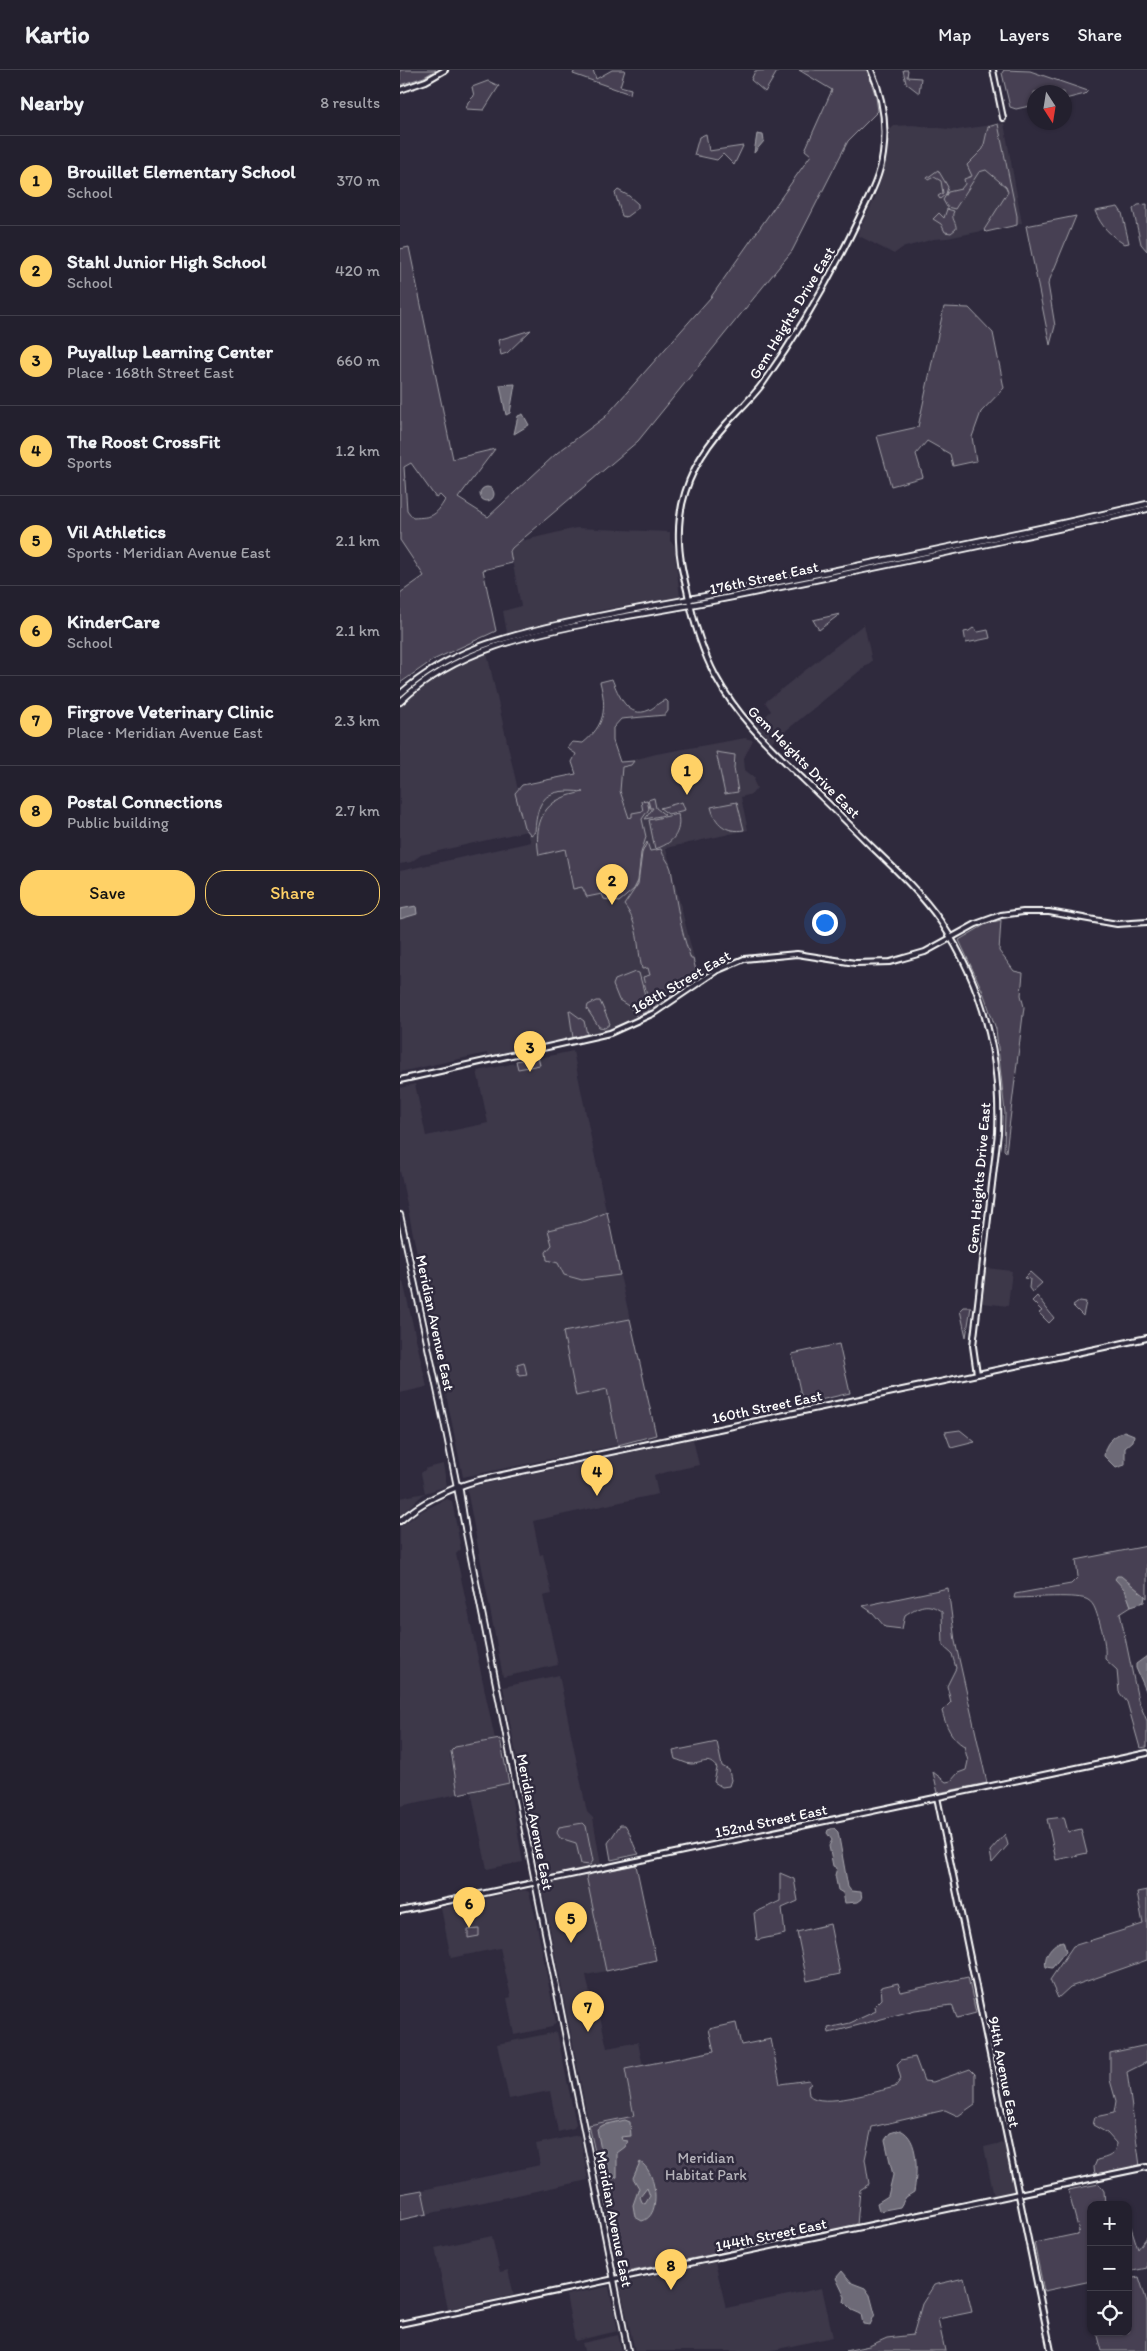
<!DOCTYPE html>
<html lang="en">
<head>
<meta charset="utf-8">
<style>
	:root { --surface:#23202e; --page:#2b2836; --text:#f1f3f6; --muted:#a3a3aa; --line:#403e4a; --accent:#ffd166 }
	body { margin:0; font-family:Itim,sans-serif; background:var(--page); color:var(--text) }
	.controls { position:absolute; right:15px; bottom:15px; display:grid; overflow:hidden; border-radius:10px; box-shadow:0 1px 4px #0004 }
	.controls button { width:45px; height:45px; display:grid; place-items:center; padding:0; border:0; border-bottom:1px solid var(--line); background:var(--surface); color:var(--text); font:25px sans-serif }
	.compass { position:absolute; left:627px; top:15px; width:45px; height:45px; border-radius:50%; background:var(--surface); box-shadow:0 1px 4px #0004; rotate:168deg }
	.you { position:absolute; left:424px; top:852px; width:18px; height:18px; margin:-12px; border:4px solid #fff; border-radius:50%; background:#1a73e8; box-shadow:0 0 0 8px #1a73e833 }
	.badge { display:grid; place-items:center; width:32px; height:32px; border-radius:50%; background:var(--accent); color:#111; font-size:16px; font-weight:700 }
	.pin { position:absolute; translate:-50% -41px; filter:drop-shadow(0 1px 2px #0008) }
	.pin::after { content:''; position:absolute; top:26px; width:18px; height:15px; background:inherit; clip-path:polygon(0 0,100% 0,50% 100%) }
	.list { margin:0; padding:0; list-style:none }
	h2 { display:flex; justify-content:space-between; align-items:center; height:65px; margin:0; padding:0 20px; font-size:21px }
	h2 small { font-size:16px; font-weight:400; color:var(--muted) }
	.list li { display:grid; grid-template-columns:32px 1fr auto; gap:15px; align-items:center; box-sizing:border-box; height:90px; padding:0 20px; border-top:1px solid var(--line) }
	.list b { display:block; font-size:19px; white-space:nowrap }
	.list p { margin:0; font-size:16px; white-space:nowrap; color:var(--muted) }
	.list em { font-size:16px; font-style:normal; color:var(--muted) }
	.actions { display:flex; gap:10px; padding:15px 20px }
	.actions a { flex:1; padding:11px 0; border:1px solid var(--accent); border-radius:20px; text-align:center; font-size:18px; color:var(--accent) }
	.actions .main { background:var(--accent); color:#111 }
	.icon { flex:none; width:28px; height:28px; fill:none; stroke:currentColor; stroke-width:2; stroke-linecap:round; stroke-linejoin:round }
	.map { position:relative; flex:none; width:747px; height:2281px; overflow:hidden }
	header { display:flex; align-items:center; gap:30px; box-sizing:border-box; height:70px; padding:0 25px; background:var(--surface); border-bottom:1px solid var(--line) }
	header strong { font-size:24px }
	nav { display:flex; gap:28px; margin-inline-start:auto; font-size:18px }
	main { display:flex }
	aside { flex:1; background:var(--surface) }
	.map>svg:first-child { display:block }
</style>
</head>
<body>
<header>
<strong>Kartio</strong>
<nav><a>Map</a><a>Layers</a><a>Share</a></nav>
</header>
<main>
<aside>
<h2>Nearby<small>8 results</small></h2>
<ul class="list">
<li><span class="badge">1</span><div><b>Brouillet Elementary School</b><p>School</p></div><em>370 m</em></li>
<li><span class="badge">2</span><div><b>Stahl Junior High School</b><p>School</p></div><em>420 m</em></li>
<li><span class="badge">3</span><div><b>Puyallup Learning Center</b><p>Place · 168th Street East</p></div><em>660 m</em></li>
<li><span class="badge">4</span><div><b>The Roost CrossFit</b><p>Sports</p></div><em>1.2 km</em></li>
<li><span class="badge">5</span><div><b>Vil Athletics</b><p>Sports · Meridian Avenue East</p></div><em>2.1 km</em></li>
<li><span class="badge">6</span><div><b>KinderCare</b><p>School</p></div><em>2.1 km</em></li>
<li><span class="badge">7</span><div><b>Firgrove Veterinary Clinic</b><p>Place · Meridian Avenue East</p></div><em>2.3 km</em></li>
<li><span class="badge">8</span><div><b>Postal Connections</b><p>Public building</p></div><em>2.7 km</em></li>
</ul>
<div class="actions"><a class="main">Save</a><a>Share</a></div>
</aside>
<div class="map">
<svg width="747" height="2281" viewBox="0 0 747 2281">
	<rect width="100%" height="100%" fill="#2f2a3d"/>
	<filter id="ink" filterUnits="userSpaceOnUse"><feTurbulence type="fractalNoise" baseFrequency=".02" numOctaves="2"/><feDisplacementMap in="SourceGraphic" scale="10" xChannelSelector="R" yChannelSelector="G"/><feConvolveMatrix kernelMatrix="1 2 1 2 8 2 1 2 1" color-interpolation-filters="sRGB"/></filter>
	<g filter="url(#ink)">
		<g fill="#3c3749">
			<polygon points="604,53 622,153 547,168 534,169 502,178 494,184 459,166 458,162 476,126 483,103 490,60 494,56 513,55 557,60"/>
			<polygon points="176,458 270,462 270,471 274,475 280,527 202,540 107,563 103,541 121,536 110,480 121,471"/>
			<polygon points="464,554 472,591 372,672 356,655 371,641 365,632"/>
			<polygon points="87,583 118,720 256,684 345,668 353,670 344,688 345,700 355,708 354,712 357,718 352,724 341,727 348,760 266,778 300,912 271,933 230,955 175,972 173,969 88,987 87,983 0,1002 0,801 131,772 127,761 21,785 11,792 0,794 0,636 43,603"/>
			<polygon points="173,981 213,1174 158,1193 182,1210 220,1205 230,1249 163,1263 176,1325 207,1319 218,1375 63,1407 0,1101 0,1018 15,1014 26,1066 88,1053 77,1001"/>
			<polygon points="587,1198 612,1201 608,1236 582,1233"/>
			<polygon points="3,1211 27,1317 0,1323 0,1212"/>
			<polygon points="293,1369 299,1395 254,1405 258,1424 133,1451 140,1485 143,1484 152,1524 143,1526 158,1595 103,1607 67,1420 70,1417"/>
			<polygon points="43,1394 47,1416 25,1423 0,1445 0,1428 25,1423 21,1403 27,1398"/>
			<polygon points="47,1429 52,1431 61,1479 56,1484 95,1669 55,1677 50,1685 58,1724 0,1736 0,1457 22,1441"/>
			<polygon points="159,1605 187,1742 193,1748 201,1796 147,1805 139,1803 103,1617"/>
			<polygon points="109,1713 123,1792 87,1799 71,1721"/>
			<polygon points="186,1805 206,1901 186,1905 195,1947 200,1946 207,1978 238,1972 243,1996 225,1999 234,2046 189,2055 142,1819 145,1814"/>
			<polygon points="125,1820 129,1822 135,1845 156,1952 152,1957 114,1965 107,1928 111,1927 100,1878 51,1888 41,1838"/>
			<polygon points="157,1962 176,2054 174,2058 158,2062 150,2021 109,2029 97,1974"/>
			<polygon points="178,2065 180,2067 188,2110 27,2144 22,2120 140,2095 136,2074"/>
			<polygon points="605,2072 615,2121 613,2123 594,2127 584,2077"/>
			<polygon points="92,2166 100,2202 108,2200 114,2225 48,2239 35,2178"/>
			<polygon points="315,2192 326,2238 422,2218 433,2267 369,2281 235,2281 220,2217 223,2213"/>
			<polygon points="206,2217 209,2217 218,2261 175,2271 166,2225"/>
			<polygon points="218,2265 222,2281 184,2281 182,2273"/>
		</g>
		<g fill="#464152" stroke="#a2a0a8" fill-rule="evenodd">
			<polygon points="0,0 36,0 24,7 0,15"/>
			<polygon points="175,0 193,0 196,9 212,0 225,0 220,16 231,19 230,24 173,4"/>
			<polygon points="378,0 365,22 351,10 355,1"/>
			<path d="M399,0H467L476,27L478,41L448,71L392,181L238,371L112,478L110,481L112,493L83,500L96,561L33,590L0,613V523L24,506L0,470V179L9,177L53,389L95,379L58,428L88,447L157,383L205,347L311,227L411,85L405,80L432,20ZM11,393L36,428L40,425L45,430C35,447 32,447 13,448L7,440L4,397Z"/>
			<polygon points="503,0 508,0 507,7 521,8 519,23 506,13"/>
			<polygon points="604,0 630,1 688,21 685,24 665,29 664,22 634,22 634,35 616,39 610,37 602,3"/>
			<polygon points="88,11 99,16 84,40 66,39 68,32 74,26 72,17"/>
			<polygon points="598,54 617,146 617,155 586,162 584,160 608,122 606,117 586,100 579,102 555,139 547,137 543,130 548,122 561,119 565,114 564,109 572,106 567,95 583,79 588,57"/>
			<polygon points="306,64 309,81 343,76 334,95 323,84 317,90 294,85 299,67"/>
			<polygon points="538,100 548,117 546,124 540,129 538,126 543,123 541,111 534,107 528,110 527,108"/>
			<polygon points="218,120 229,126 238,134 238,138 226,147 222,146 215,123"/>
			<polygon points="747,134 747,181 741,174 733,139 738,135"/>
			<path d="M718,137L722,143L729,173L724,174C710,165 701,156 695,141Z"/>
			<path d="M547,139L554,141C550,149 557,152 556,159L551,163L545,162L541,154L533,149L539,143L544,148Z"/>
			<polygon points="676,146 648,214 655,256 650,275 626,156"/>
			<polygon points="544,237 569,238 593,263 604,318 581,342 572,367 576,391 553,396 550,384 527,371 516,384 523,407 491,416 477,366 518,357"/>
			<polygon points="131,260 107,283 101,285 98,270"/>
			<polygon points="440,544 419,560 413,550"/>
			<polygon points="573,558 578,562 588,560 590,568 566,573 564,562 569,561"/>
			<path d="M212,609C218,624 228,650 249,640C256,637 258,632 266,630L268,632V641L265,645L221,649L213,658V671L220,692L234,691L231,695L222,697L220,721L229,748L232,747V743L243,741L241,731L247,730L249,739L242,749L246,767L241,783L238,811L234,819L219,832L204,829L202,824L187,827L182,817L173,819L165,779L139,785C135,764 138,739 160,729C167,725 176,724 183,722C148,718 137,726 135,762L131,765L124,757L115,723L122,715L176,704L172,692L176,684L167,678L172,672L183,673C205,655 207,639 200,612Z"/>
			<polygon points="316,682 335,685 334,698 338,722 325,724"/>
			<polygon points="254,728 256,738 265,745 245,749 253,738 250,738 248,730"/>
			<polygon points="282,732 285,740 268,744 260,738"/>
			<path d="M337,732L344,760C326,763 315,754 311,737Z"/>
			<path d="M278,744C282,763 272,774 255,779L249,750Z"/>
			<path d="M247,772L250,781L261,779C263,787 269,791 271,799C276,829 280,860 291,889H293L298,908L254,937L247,925L243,907L250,905L248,898L242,899C237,877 239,853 224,835L238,814L242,783Z"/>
			<polygon points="601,850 599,881 614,901 623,903 621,925 624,937 606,1082 604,1080 605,1043 596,959 583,922 559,870 586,854"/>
			<polygon points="235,902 239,903 249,940 237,947 230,937 219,930 213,915 215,910"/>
			<polygon points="196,931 200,931 210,954 205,958 199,957 187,939 188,935"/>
			<polygon points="169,940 184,951 187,964 173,968"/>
			<polygon points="138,987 140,995 118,999 116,991"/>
			<polygon points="207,1142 220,1205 182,1210 164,1205 158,1193 147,1190 146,1182 152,1175 148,1160 186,1151"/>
			<polygon points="630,1202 642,1213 632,1222 629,1218 630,1209 624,1208"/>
			<polygon points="637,1226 654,1248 649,1253 639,1243 642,1241 632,1231"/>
			<polygon points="680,1231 686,1232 683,1246 673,1236"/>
			<polygon points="563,1237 571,1237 566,1267 560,1240"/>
			<polygon points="230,1249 256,1365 218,1375 207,1319 176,1326 163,1262"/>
			<polygon points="439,1274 450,1323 403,1334 392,1284"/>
			<polygon points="124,1292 127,1305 119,1306 117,1294"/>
			<polygon points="560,1360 575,1372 551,1378 545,1362"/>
			<path d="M747,1476V1528L721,1507V1514L726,1520L731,1536L720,1543L738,1630L747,1651V1677L740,1678L727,1632L719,1622L717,1600L705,1589C706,1576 703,1563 699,1550C696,1543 695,1534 688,1530C680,1524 629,1528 614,1528L615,1524L671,1514L678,1507L676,1490Z"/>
			<path d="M548,1518L555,1571L587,1713L538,1723L533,1702L546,1712L551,1711L558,1703L566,1700L568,1691L564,1676C551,1668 546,1656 542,1641L551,1632L547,1616L556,1598L552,1584L543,1576L542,1542C528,1531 519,1536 505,1545L502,1559L485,1557L473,1543L463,1536Z"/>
			<polygon points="100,1669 109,1713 58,1724 51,1681 55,1677"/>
			<path d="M317,1672L322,1696L329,1700L331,1710L329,1716L322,1717L314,1712L317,1698C308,1686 303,1694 291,1694C286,1694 280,1690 275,1689L273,1681Z"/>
			<polygon points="664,1747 668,1762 681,1759 687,1783 656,1790 647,1749"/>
			<polygon points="183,1753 186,1756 193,1791 190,1795 181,1794 176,1773 160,1768 157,1763 159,1757"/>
			<path d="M220,1755H225C232,1765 232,1775 239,1784L211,1790L208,1773Z"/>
			<polygon points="605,1764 608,1775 592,1793 590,1781"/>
			<polygon points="236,1795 256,1890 206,1901 186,1805"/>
			<polygon points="380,1803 394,1809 398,1831 382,1838 385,1864 357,1870 354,1843 380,1831"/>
			<polygon points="747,1820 747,1890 670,1917 658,1928 650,1910 673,1876 743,1854 737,1822"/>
			<polygon points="430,1854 440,1904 407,1911 397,1862"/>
			<polygon points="79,1859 79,1866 68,1868 68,1860"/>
			<polygon points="568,1907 576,1943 557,1948 552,1935 515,1940 429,1963 428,1958 450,1953 476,1941 475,1936 482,1929 481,1917 498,1913 501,1922"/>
			<path d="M336,1953L341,1975L371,1969L380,2014L409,2010L411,2014L408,2016L409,2025C422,2039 477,2021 495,2017L501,2009L497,1994L501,1990L515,1987L524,2011L533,2012L570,1999L575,2004V2034L558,2046L545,2040L472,2057L465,2089L469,2114L460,2120L457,2155L222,2203L189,2055L234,2046L225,1999L314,1981L309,1959Z"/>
			<path d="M747,1975V1992L727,2002L740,2096L695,2104L694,2097L697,2090C708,2087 716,2086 716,2073L707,2063L693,2055L695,2047L714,2043L716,2031L710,2010V1983Z"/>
			<polygon points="699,2114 704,2121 705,2135 691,2135 691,2211 644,2221 634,2173 677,2164 679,2161 668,2120"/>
			<polygon points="22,2120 27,2144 0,2150 0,2124"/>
			<polygon points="728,2148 738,2179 747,2167 747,2198 728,2202"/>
			<polygon points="739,2207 747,2232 747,2281 702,2281 697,2262 728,2262 728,2209"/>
			<polygon points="564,2208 572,2242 538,2249 545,2281 445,2281 469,2276 487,2268 513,2265 522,2234 534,2215"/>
		</g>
		<g fill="#6d6a77" stroke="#a7a6ad" fill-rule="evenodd">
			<polygon points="357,64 363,65 364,71 354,83"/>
			<polygon points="115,314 110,343 106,345 100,315"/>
			<polygon points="123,344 129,355 114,364 118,346"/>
			<circle cx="87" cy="424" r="7"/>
			<polygon points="16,836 17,844 0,849 0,839"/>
			<path d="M724,1361L734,1365L733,1371L725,1378V1395L716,1398L704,1386C705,1372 713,1367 724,1361Z"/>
			<polygon points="717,1506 721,1506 745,1526 744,1532 731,1536 725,1520 715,1509"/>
			<polygon points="747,1586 747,1623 736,1598 736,1594"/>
			<polygon points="434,1758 438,1762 448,1817 451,1821 461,1822 462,1829 458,1832 445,1833 443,1823 438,1820 435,1805 437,1798 433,1796 429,1776 432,1770 427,1763 428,1760"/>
			<path d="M663,1871L666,1881L652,1898L646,1897C643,1886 652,1873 663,1871Z"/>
			<polygon points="225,2050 230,2052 231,2066 221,2067 222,2070 228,2071 225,2077 217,2083 217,2107 209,2110 206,2106 197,2059 203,2055"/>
			<path d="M500,2060C520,2068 517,2105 514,2122L506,2127L500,2137L479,2141L477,2133L488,2126L493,2105L485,2070L490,2063Z"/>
			<path d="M240,2092C256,2100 263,2146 242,2151L235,2147L233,2135L239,2118L233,2108ZM247,2118L250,2126L245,2134L242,2132L240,2127Z"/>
			<polygon points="442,2201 452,2213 465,2218 470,2225 475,2244 470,2255 463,2254 461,2244 452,2240 444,2232 445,2227 436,2208"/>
		</g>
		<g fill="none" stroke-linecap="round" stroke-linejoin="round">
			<defs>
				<g id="secondary">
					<path d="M471,0C483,27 487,55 483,84C480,107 469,127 459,148C432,205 400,261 363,313C352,328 338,341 326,354C296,387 277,426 279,471C279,488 283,504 287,520C293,550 301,579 316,607C338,648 371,678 404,710C426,731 448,753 470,775C495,799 521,823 541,852C583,915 601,987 598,1063L573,1276L577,1304"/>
					<polyline points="593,0 603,48"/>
					<polyline points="0,20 26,11 45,0"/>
					<polyline points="0,1010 210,963 254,943 316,901 344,889 397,884 455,893 490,892 525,882 576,854 601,845 623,842 649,842 717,854 747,852"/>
					<path d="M0,1451C22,1431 51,1418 79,1410L747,1268"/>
					<polyline points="537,1727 651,2281"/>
					<polyline points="0,1841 747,1683"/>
					<polyline points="0,2254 747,2097"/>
				</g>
				<g id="primary">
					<path d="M0,624C50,580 103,567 166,553C223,540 281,531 338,520C475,492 612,466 747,434"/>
					<path d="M0,632C59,576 138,563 215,548C262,540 310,532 357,522C487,495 617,469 747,439"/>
					<polyline points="0,1145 47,1366 228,2281"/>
					<polyline points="59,1415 66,1461"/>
				</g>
			</defs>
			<use href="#secondary" stroke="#fff" stroke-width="8"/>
			<use href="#primary" stroke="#fff" stroke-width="8"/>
			<use href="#secondary" stroke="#2f2a3d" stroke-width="4"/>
			<use href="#primary" stroke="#2f2a3d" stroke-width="4.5"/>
		</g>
	</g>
	<g text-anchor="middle" stroke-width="5" stroke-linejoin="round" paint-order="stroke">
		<g font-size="15" fill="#fff" stroke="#2f2a3d">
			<text transform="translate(392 243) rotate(-59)" y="5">Gem Heights Drive East</text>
			<text transform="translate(364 508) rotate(-12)" y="5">176th Street East</text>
			<text transform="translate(404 692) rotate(45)" y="5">Gem Heights Drive East</text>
			<text transform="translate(281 912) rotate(-30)" y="5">168th Street East</text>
			<text transform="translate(579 1108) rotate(-85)" y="5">Gem Heights Drive East</text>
			<text transform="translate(35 1253) rotate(78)" y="5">Meridian Avenue East</text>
			<text transform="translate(367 1337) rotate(-12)" y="5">160th Street East</text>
			<text transform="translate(371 1751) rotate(-12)" y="5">152nd Street East</text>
			<text transform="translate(135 1752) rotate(79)" y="5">Meridian Avenue East</text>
			<text transform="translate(604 2002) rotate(79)" y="5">94th Avenue East</text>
			<text transform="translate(214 2149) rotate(79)" y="5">Meridian Avenue East</text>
			<text transform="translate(371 2165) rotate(-12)" y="5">144th Street East</text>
		</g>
		<g font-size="15" fill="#b5b3ba" stroke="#2f2a3d">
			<text x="306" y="2093">Meridian<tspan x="306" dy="17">Habitat Park</tspan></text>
		</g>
	</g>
</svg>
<div class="controls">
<button>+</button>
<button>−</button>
<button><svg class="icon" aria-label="locate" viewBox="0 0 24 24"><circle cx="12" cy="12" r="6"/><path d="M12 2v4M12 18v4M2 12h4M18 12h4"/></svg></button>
</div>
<svg class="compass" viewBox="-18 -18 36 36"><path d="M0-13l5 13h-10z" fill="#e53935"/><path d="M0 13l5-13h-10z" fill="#a3a3aa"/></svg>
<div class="you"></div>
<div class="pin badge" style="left:287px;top:725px">1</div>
<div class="pin badge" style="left:212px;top:835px">2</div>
<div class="pin badge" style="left:130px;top:1002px">3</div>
<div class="pin badge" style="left:197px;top:1426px">4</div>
<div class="pin badge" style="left:171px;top:1873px">5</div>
<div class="pin badge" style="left:69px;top:1858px">6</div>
<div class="pin badge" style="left:188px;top:1962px">7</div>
<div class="pin badge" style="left:271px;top:2220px">8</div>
</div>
</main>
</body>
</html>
